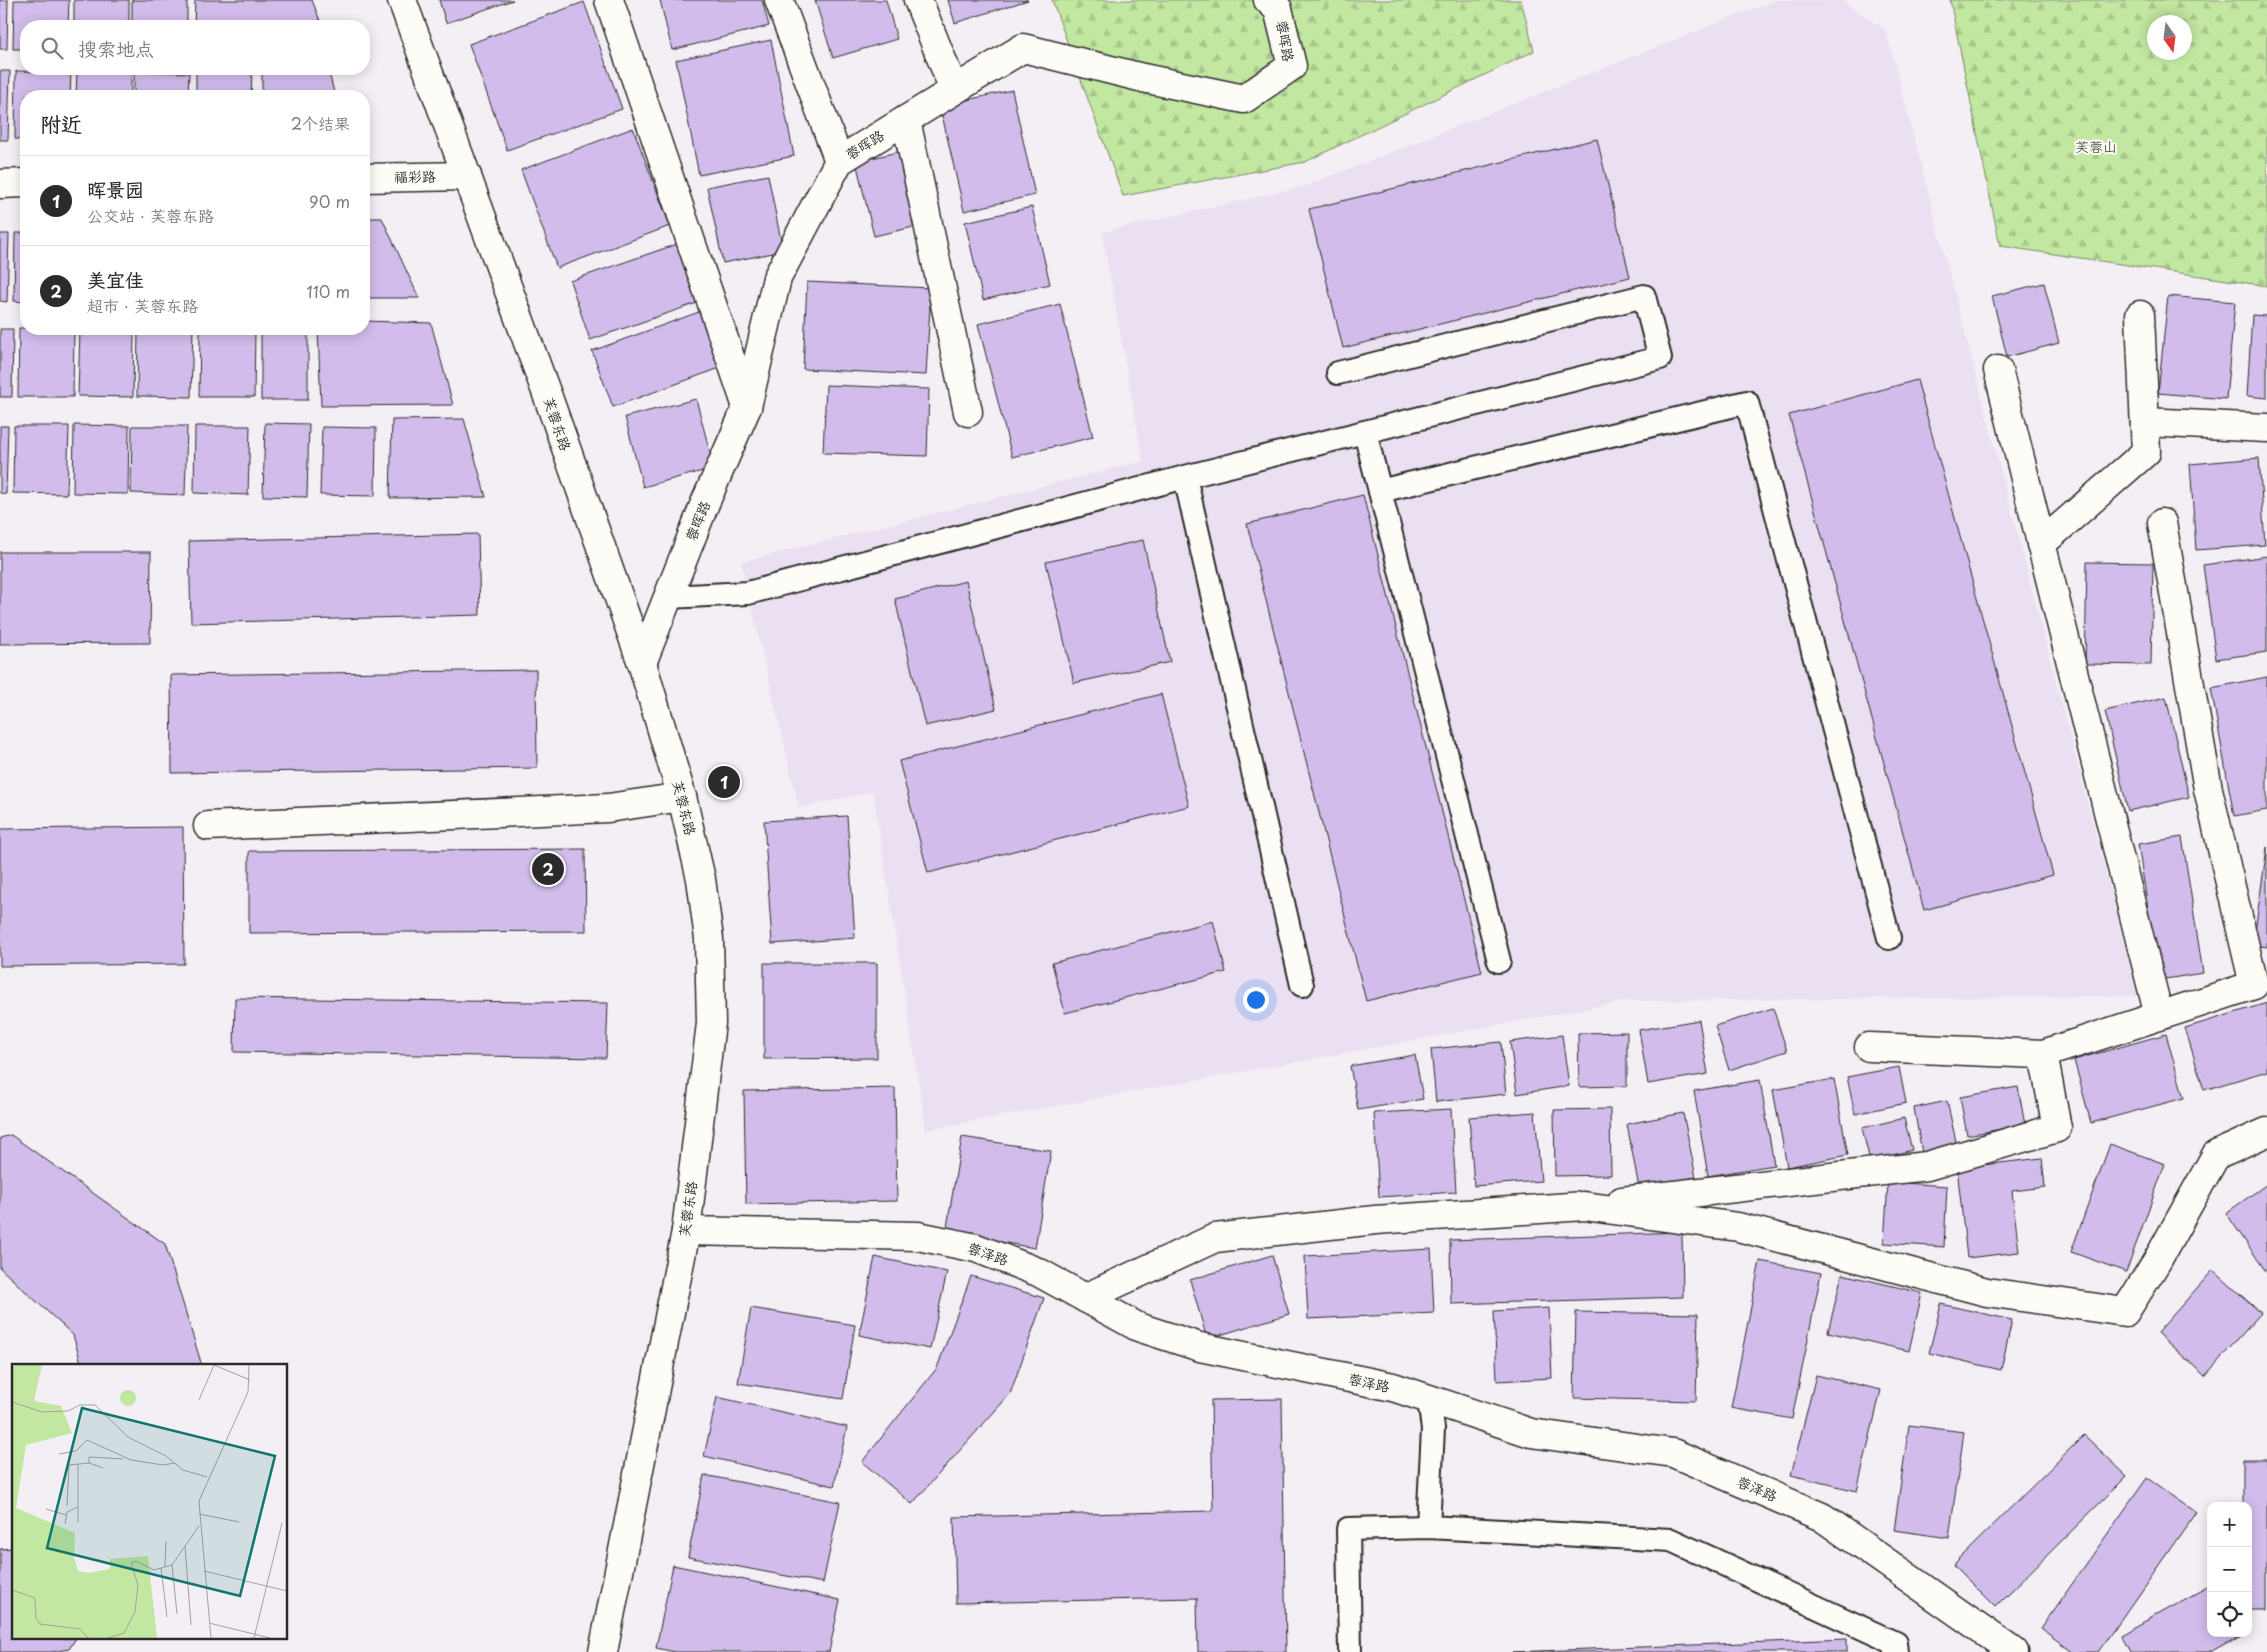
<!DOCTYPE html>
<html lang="zh">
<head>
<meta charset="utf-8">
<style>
	:root { --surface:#fff; --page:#f2f2f3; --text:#2b2b33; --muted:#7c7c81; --line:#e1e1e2; --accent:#2b2b2b }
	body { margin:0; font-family:"Playpen Sans","LXGW WenKai TC",sans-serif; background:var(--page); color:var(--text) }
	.controls { position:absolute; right:15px; bottom:15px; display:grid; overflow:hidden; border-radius:10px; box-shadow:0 2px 12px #0003 }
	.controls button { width:45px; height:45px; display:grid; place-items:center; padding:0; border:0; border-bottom:1px solid var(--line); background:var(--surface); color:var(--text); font:25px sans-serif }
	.compass { position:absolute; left:2147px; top:15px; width:45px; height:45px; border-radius:50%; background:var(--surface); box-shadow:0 2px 12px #0003; rotate:166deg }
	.you { position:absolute; left:1255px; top:999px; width:18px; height:18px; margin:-12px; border:4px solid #fff; border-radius:50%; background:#1a73e8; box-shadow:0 0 0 8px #1a73e833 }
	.badge { display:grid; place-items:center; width:32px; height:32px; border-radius:50%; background:var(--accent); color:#fff; font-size:16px; font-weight:700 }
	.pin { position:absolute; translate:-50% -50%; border:2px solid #fff; box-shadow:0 1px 5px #0006 }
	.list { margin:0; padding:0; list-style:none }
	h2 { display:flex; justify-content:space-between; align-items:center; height:65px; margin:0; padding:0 20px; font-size:21px }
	h2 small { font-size:16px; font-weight:400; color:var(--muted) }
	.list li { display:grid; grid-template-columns:32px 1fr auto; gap:15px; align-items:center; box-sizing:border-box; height:90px; padding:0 20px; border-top:1px solid var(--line) }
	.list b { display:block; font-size:19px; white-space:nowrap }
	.list p { margin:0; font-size:16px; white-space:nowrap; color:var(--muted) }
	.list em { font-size:16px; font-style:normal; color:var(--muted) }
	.icon { flex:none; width:28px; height:28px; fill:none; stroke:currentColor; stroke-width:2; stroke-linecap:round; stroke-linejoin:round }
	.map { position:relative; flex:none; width:2267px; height:1652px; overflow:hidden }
	.search { position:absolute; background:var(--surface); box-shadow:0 2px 12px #0003; left:20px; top:20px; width:350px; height:55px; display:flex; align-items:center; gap:12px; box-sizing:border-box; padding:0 18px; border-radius:20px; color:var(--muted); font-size:19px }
	.panel { position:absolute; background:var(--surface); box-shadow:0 2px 12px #0003; left:20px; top:90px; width:350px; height:245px; border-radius:20px }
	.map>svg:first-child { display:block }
</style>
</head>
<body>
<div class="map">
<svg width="2267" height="1652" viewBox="0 0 2267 1652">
	<defs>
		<pattern id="forest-firs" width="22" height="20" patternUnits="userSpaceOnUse" patternTransform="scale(1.25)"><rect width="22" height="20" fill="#c2e7a1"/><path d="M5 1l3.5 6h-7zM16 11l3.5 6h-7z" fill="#a7c68b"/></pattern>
	</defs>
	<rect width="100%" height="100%" fill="#f4eff5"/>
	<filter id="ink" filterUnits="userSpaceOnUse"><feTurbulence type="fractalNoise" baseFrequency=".02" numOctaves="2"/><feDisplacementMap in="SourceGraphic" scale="10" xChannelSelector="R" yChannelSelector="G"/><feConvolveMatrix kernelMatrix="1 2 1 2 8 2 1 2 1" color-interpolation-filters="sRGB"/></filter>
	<g filter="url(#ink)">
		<polygon fill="#eae0f2" points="1776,0 1840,0 1886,30 2138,996 1628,1001 926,1130 873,792 799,808 741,562 1143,461 1102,232 1306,186"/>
		<g fill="url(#forest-firs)" stroke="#768966" fill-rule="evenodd">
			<polygon points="1052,0 1521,0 1534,51 1305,162 1123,196"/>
			<path d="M1950,0H2267V286L2000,246ZM2154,22H2184V52H2154Z"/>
		</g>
		<g fill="#d1bcec" stroke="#2b2b2b">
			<polygon points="0,0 8,0 7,49 0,49"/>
			<polygon points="14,0 69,0 68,26 26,26 26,49 13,49"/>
			<rect x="74" y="0" width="55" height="26"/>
			<rect x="132" y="0" width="55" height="26"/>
			<polygon points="195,0 312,0 322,26 194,26"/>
			<polygon points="439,0 513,0 446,23"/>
			<polygon points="660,0 762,0 769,26 672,50"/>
			<polygon points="815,0 886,0 897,39 833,58"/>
			<polygon points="948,0 1028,0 955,23"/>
			<polygon points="584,2 622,109 507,150 469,44"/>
			<polygon points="771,40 794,156 699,175 676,60"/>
			<polygon points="262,69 328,69 335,96 262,96"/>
			<polygon points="0,71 10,71 8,140 0,140"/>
			<polygon points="16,71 71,72 70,96 26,96 26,139 15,139"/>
			<polygon points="77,71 131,72 131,96 76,96"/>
			<polygon points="134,71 189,73 188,96 134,96"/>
			<polygon points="196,71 252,73 251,96 196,96"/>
			<polygon points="1012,90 1035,195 964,211 940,106"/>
			<polygon points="633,128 670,226 557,268 521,170"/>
			<polygon points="1597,139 1630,277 1343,348 1309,209"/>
			<polygon points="901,151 918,226 874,236 856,162"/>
			<polygon points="768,175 783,251 723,263 707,187"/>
			<polygon points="1032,207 1050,284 983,300 965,222"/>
			<polygon points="364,218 382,218 419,298 364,298"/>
			<polygon points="15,233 26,233 26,302 14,301"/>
			<polygon points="0,234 9,234 7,302 0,301"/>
			<polygon points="677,244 697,303 590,340 570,281"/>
			<polygon points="807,282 931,288 926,375 803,369"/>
			<polygon points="2044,283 2059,343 2007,357 1992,296"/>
			<polygon points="2168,296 2235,302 2226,399 2158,393"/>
			<polygon points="1060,304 1093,437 1012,457 978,324"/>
			<polygon points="699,312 720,368 613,407 592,351"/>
			<polygon points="2252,315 2267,316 2267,398 2247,396"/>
			<polygon points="364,321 431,323 453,405 321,406 318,329 364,329"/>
			<polygon points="19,328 74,329 73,397 18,397"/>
			<polygon points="0,329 13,329 12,397 0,397"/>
			<polygon points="80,329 134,329 133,397 78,396"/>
			<polygon points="138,329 193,329 191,397 137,396"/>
			<polygon points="200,329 255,330 254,397 199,397"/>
			<rect x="261" y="329" width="47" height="71"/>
			<polygon points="1917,380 2053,875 1924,910 1789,415"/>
			<polygon points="826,385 929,389 927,456 823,453"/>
			<polygon points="696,399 714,468 643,487 625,417"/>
			<polygon points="464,419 486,497 390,498 392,420"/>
			<polygon points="265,423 309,424 307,497 263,496"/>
			<polygon points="74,425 129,426 128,494 73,493"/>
			<polygon points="0,426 8,426 6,494 0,493"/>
			<polygon points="14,426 69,426 67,494 13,493"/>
			<polygon points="132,426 187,426 185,495 131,493"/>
			<polygon points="195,426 250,426 248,495 194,493"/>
			<polygon points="322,427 376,428 375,496 320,495"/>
			<polygon points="2259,458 2265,545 2196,550 2190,464"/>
			<polygon points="1363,495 1482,972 1366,1001 1247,524"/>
			<polygon points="478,534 480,615 191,623 189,541"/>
			<polygon points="1143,540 1170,662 1074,683 1046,562"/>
			<polygon points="0,552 151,552 150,643 0,644"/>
			<polygon points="2267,556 2267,652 2216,659 2203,565"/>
			<polygon points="2087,562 2153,563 2151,665 2085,664"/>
			<polygon points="966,581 996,709 925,726 895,599"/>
			<polygon points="536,670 537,768 172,773 171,675"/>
			<polygon points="2267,677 2267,810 2234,816 2211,688"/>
			<polygon points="1161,694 1189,806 928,873 899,761"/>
			<polygon points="2166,697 2189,797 2128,811 2105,711"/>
			<polygon points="847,816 855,938 772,944 764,821"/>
			<polygon points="183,827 184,964 0,966 0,829"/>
			<polygon points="2182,837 2203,973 2159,980 2138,844"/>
			<polygon points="2267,847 2267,947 2253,945"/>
			<polygon points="585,849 586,931 249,933 249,851"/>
			<polygon points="1213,921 1226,972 1065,1013 1052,963"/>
			<polygon points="764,963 877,963 877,1058 764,1059"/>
			<polygon points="235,998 608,1003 606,1058 234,1052"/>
			<polygon points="2267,1003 2267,1071 2204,1090 2185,1028"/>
			<polygon points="1773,1008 1787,1051 1729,1070 1715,1026"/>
			<polygon points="1699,1020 1708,1074 1648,1084 1639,1030"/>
			<polygon points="1627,1032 1627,1086 1579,1087 1578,1033"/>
			<polygon points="2166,1034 2184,1098 2091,1123 2074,1060"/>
			<polygon points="1562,1035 1569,1086 1517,1094 1510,1042"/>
			<polygon points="1501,1042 1506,1094 1436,1102 1431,1049"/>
			<polygon points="1415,1055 1423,1099 1358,1110 1350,1066"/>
			<polygon points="1899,1067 1906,1103 1855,1114 1847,1077"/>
			<polygon points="1834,1079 1848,1155 1787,1167 1773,1090"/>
			<polygon points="1760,1080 1774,1165 1708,1176 1694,1091"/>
			<polygon points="2018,1087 2025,1125 1967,1135 1960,1097"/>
			<polygon points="895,1088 897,1201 746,1204 744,1091"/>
			<polygon points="1947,1101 1957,1146 1922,1153 1914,1108"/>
			<polygon points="1451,1109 1456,1192 1379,1197 1374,1113"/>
			<polygon points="1610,1109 1611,1175 1555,1176 1554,1110"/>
			<polygon points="1535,1112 1541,1181 1474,1186 1469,1117"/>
			<polygon points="1683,1113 1696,1177 1639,1188 1627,1124"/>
			<polygon points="1904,1118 1912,1150 1870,1161 1862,1128"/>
			<polygon points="11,1135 165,1244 202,1366 82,1366 73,1335 0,1268 0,1138"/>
			<polygon points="962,1137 1051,1151 1035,1248 946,1233"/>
			<polygon points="2110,1144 2165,1164 2126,1272 2071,1252"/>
			<polygon points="2042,1158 2045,1187 2012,1191 2019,1252 1967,1258 1957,1168"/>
			<polygon points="1888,1182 1947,1186 1944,1247 1884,1243"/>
			<polygon points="2267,1184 2267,1273 2226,1213"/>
			<polygon points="1682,1232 1683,1297 1451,1304 1450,1240"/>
			<polygon points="1431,1249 1434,1313 1308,1319 1305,1256"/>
			<polygon points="1272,1255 1289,1314 1207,1339 1190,1280"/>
			<polygon points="875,1257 947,1272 930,1349 859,1335"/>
			<polygon points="1760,1261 1821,1273 1792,1419 1731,1408"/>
			<polygon points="2213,1270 2261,1313 2205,1376 2157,1333"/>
			<polygon points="1842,1274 1922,1293 1909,1351 1828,1332"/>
			<polygon points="971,1276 1044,1298 1010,1394 912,1504 862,1462 937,1368"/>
			<polygon points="1941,1304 2012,1320 2001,1370 1929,1353"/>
			<polygon points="751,1308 855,1325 843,1399 738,1383"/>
			<polygon points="1549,1308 1552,1378 1497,1381 1494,1311"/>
			<polygon points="1576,1312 1698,1314 1696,1401 1574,1398"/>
			<polygon points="1816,1375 1881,1390 1857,1491 1791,1475"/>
			<polygon points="717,1397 847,1427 834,1486 704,1456"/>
			<polygon points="1282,1399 1286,1652 1198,1652 1197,1598 956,1603 954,1517 1213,1511 1211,1400"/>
			<polygon points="1909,1425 1964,1432 1949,1538 1894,1530"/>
			<polygon points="2084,1435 2127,1476 1995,1607 1953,1565"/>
			<polygon points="2243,1459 2267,1459 2267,1611 2248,1611 2248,1506 2243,1506"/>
			<polygon points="704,1475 840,1502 823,1583 688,1557"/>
			<polygon points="2147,1478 2196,1512 2098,1652 2074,1652 2041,1628"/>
			<polygon points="13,1548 14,1638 76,1638 69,1649 52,1652 0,1652 0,1549"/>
			<polygon points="673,1565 840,1600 829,1652 675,1652 656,1648"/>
			<polygon points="2210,1586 2211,1633 2236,1633 2238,1638 2213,1652 2130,1652 2121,1635"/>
			<polygon points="1847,1639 1847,1652 1512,1652"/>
		</g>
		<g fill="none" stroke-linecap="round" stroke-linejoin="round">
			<defs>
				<g id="service">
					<polyline points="1365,432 1499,961"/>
					<polyline points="1185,477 1302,985"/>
					<polyline points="1380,491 1747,402 1889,938"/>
					<polyline points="668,597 748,593 1185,477 1660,358 1644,296 1338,373"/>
					<polyline points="1428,1527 1433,1429 1429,1399"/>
					<polyline points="1350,1652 1348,1529 1428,1527 1671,1540 1895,1643 1896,1652"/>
				</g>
				<g id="minor">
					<polyline points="609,0 747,407"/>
					<polyline points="779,0 839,161"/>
					<polyline points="918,0 954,90"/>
					<polyline points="906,120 968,412"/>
					<polyline points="364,178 467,176"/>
					<polyline points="0,184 26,183"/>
					<polyline points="1998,370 2159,1016"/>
					<polyline points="2145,422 2267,428"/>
					<polyline points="2041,544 2146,452 2140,315"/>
					<polyline points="642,663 705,503 747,407 777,278 839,161 1023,48 1143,78 1244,99 1292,66 1278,9 1268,0"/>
					<polyline points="208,826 608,808 682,797"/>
					<polyline points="2043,1054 2254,985 2208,789 2162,523"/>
					<polyline points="1622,1201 1927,1166 2057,1128 2043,1054 1869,1047"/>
					<polyline points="686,1231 918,1236 976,1248 1038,1272 1138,1327 1200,1347 1393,1387 1531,1433 1673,1453 1822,1517 2014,1652"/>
					<polyline points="1085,1298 1215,1238 1375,1220 1584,1206 1738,1227 1987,1292 2125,1312 2157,1261 2216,1155 2267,1132"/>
				</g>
				<polyline id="primary" points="402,0 548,397 642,663 682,797 701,879 709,939 711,1023 686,1231 603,1652"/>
			</defs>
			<use href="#service" stroke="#2b2b2b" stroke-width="26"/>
			<use href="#minor" stroke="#2b2b2b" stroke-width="31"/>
			<use href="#primary" stroke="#2b2b2b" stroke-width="31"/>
			<use href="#service" stroke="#fdfcf7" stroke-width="22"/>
			<use href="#minor" stroke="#fdfcf7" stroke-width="28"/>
			<use href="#primary" stroke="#fdfcf7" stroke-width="28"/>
		</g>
	</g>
	<g text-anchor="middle" stroke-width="4" stroke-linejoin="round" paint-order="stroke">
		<g font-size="14" fill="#2b2b2b" stroke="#fdfcf7">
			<text transform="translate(1285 41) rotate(80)" y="5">蓉晖路</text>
			<text transform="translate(865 145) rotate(-32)" y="5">蓉晖路</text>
			<text transform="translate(415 177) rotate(-1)" y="5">福彩路</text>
			<text transform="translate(557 424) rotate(71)" y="5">芙蓉东路</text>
			<text transform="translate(698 521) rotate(-68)" y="5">蓉晖路</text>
			<text transform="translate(684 808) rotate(76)" y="5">芙蓉东路</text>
			<text transform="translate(688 1209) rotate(-82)" y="5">芙蓉东路</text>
			<text transform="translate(988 1254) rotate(19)" y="5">蓉泽路</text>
			<text transform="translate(1369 1383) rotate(12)" y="5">蓉泽路</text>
			<text transform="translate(1757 1489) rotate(23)" y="5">蓉泽路</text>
		</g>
		<g font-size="14" fill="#515a48" stroke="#fdfcf7">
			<text x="2096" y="152">芙蓉山</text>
		</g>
	</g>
	<g transform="translate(12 1364)">
		<rect width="275" height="275" fill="#f4eff5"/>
		<path d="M0,1H30L22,37L49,42L60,69L14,81L4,144L63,169L62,193L66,207L76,209L98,205V195L136,192L145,274H0Z" fill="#c2e7a1"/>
		<path d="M108 34a8 8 0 1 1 16 0a8 8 0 1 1-16 0Z" fill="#c2e7a1"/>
		<path fill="none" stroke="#a4a1a4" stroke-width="1" d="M187,36L202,1L238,16M0,38L30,48L56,47L68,41H83L116,73L154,92L171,106L195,113M47,90L64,87L75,76L119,96L151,101L163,99M66,100V158M91,104L77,99V93L111,95M55,142L57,101L77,99M34,145L54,151M187,150L227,158M53,160L55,148L66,143M173,182L179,261M160,201L165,250M153,203L154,177M149,204L155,253M192,207L275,227M0,226L23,234L24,254L28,260L68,265L76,274M197,259L258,274M96,274L112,269L123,248L126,221L119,199L124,197L142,206L160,201L187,162M199,274L187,137L236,28L237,1M242,274L270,159"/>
		<path fill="#0f766e" fill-opacity="0.15" stroke="#0f766e" stroke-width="2.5" d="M70,44L263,92L228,232L35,184Z"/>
		<rect width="275" height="275" fill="none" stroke="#2b2b2b" stroke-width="2.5"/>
	</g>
</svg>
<div class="controls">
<button>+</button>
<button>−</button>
<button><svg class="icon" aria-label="locate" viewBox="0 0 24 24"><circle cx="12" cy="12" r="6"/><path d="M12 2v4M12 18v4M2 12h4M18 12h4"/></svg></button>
</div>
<svg class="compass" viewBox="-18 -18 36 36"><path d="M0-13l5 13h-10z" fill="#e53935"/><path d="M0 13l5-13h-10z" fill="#7c7c81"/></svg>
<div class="you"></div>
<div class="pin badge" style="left:724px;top:782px">1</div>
<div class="pin badge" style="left:548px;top:869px">2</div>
<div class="search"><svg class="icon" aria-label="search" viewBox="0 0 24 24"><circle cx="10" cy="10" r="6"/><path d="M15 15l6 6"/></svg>搜索地点</div>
<section class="panel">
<h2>附近<small>2个结果</small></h2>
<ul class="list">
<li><span class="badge">1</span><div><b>晖景园</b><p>公交站 · 芙蓉东路</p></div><em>90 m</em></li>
<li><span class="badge">2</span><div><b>美宜佳</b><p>超市 · 芙蓉东路</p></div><em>110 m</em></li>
</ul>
</section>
</div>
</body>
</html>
